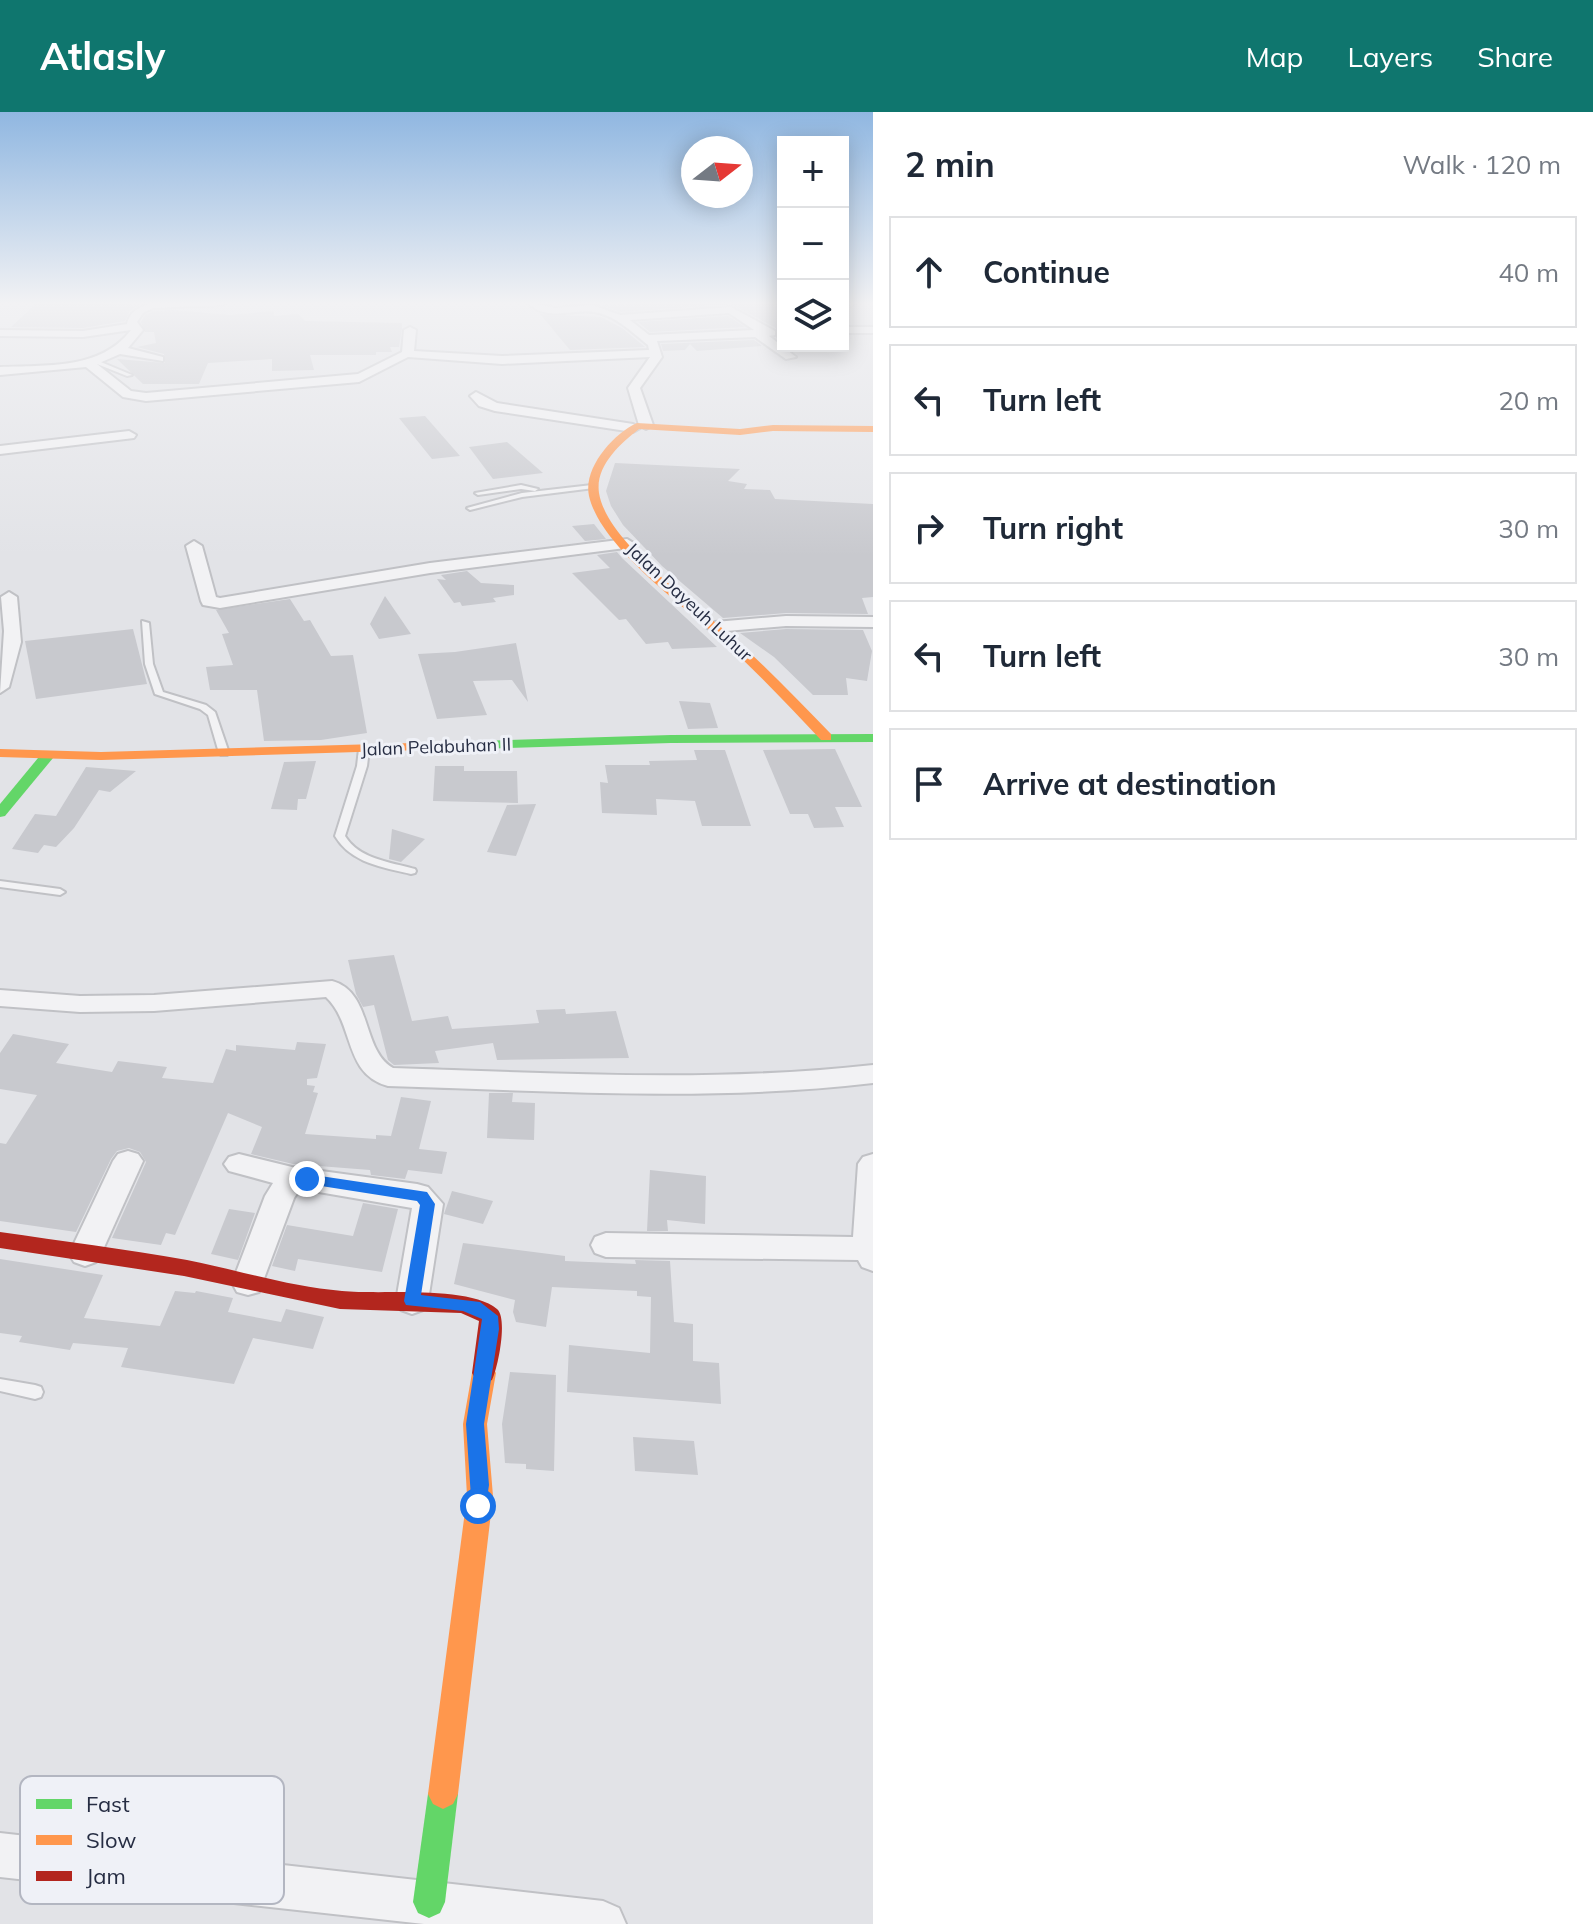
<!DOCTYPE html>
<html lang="en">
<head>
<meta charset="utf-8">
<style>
	:root { --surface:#fff; --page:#f2f2f3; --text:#1f2937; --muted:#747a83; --line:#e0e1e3; --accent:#0f766e }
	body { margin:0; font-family:Mulish,sans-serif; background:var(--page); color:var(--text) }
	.controls { position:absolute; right:24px; top:24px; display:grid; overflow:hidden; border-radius:0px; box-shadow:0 4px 20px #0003 }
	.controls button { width:72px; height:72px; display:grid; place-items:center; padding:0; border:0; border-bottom:2px solid var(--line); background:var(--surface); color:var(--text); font:40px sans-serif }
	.compass { position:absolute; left:681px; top:24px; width:72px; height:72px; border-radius:50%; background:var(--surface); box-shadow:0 4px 20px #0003; rotate:73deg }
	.stop { position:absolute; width:24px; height:24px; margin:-18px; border:6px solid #1a73e8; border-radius:50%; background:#fff }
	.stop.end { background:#1a73e8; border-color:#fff; box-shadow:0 2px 8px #0008 }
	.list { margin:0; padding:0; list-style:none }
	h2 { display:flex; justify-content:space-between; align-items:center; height:104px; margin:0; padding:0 32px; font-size:34px }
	h2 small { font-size:26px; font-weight:400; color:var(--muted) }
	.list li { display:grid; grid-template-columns:52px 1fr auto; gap:24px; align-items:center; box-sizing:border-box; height:112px; margin:0 16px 16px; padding:0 16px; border:2px solid var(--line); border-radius:0px }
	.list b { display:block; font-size:30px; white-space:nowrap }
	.list em { font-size:26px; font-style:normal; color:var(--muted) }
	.icon { flex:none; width:44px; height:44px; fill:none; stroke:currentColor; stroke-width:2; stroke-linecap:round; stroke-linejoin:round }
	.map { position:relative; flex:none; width:873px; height:1812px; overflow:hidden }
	header { display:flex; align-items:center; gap:48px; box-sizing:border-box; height:112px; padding:0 40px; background:var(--accent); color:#fff }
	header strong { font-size:38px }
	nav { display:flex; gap:44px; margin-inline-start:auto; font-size:28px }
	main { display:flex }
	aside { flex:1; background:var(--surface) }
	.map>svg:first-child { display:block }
</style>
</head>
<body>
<header>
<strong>Atlasly</strong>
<nav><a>Map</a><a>Layers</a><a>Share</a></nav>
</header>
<main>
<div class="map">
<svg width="873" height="1812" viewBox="0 0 873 1812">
	<rect width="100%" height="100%" fill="#e2e3e7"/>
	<g fill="#c8c9ce">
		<polygon points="38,190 98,190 139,193 130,199 125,209 83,216 11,215"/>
		<polygon points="593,190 601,193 783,190 783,231 776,226 776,216 731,192 620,200"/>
		<polygon points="173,198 230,203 274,199 274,204 298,202 305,209 402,211 402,216 399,235 390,235 392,240 376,240 376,243 310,243 314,258 272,259 272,247 208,251 199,272 143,272 117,247 165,251 164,242 137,235 156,231 154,220 145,220 141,210 145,203 154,199"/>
		<polygon points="540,202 601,205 622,216 645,235 570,238"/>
		<polygon points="728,204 745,215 650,220 638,210"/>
		<polygon points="754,228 762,234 697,239 690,232 685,238 663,239 661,232"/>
		<polygon points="425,304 460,344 432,347 399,306"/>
		<polygon points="507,330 543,361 493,367 469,335"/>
		<polygon points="615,351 740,357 728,369 747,372 744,377 770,378 775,387 873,392 873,485 862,486 868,502 786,501 723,506 662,454 623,413 611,394 606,379"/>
		<polygon points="594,412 606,427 585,429 572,414"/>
		<polygon points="617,440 622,446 717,535 672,537 668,530 646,532 626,507 619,508 572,461 610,456 597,443"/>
		<polygon points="467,459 481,471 514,473 514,483 493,486 496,490 462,494 460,490 454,491 437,467 446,468 441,463"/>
		<polygon points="385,484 411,522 379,527 370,512"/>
		<polygon points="290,487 304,509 310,508 331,544 353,543 367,621 321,628 264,629 257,578 210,578 206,555 233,553 222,522 229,521 216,498"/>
		<polygon points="133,517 147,572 36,587 25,529"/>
		<polygon points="786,517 863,518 872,539 867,569 846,566 848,583 813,583 774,545 740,521"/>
		<polygon points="516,531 528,590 512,568 473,569 487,603 437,607 418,542 455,540"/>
		<polygon points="679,589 710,591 718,616 688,617"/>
		<polygon points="835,637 862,695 835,695 844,715 814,716 808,702 790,702 763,638"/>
		<polygon points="694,638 725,638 751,714 702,714 695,689 656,687 657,703 602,701 600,670 608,671 605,653 650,653 649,649 697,648"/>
		<polygon points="316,649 306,687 298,687 297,698 271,697 284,650"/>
		<polygon points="435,654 464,654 464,659 517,659 518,691 433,689"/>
		<polygon points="86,655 136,659 110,680 99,678 74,716 56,735 44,733 38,741 12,737 35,702 56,704"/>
		<polygon points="536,692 516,744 487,740 507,693"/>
		<polygon points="392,717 425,727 401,750 389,747"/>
		<polygon points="394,843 412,909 448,904 452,917 539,911 536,898 565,897 566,902 616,899 629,946 497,948 493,931 435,939 439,951 394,953 388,948 374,893 363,895 356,882 348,848"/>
		<polygon points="13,922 69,932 56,951 112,960 118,949 167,955 162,966 213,971 226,937 236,939 236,933 295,938 297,930 326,932 317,966 307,967 307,973 315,974 313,980 318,981 305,1022 376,1027 376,1023 391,1024 401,985 431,989 419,1037 447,1040 442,1062 408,1058 405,1067 371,1063 370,1058 293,1052 251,1042 262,1015 228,1001 175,1123 166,1121 161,1133 112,1126 146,1050 140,1040 129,1036 117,1039 111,1047 76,1120 0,1109 0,1031 6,1032 37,983 0,977 0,941"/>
		<polygon points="489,981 513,981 512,990 535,991 534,1028 487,1026"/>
		<polygon points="650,1058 706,1064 705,1112 667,1108 668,1119 647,1119"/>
		<polygon points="452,1079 493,1089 483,1112 444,1102"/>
		<polygon points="363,1091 398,1097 382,1160 298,1147 295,1159 272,1154 287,1113 353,1124"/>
		<polygon points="229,1097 255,1101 238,1148 211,1142"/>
		<polygon points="463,1131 565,1144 565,1149 636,1152 635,1148 670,1149 674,1210 693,1212 693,1249 719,1251 721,1292 567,1280 569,1233 650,1241 651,1185 637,1184 637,1179 552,1175 546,1215 516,1210 513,1200 515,1188 454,1172"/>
		<polygon points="0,1147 103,1163 84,1206 160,1214 175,1179 195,1181 196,1179 233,1186 228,1200 281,1210 286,1197 324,1205 313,1237 253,1226 234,1272 121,1255 128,1236 73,1231 70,1238 19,1230 22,1224 0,1221"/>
		<polygon points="510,1260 556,1263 554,1359 526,1357 526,1352 505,1351 502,1312"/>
		<polygon points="633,1325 694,1329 698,1363 635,1359"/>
	</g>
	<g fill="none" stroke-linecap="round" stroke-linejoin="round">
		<defs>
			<g id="lane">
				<polygon points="92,248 96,248 132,263 127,264 92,250"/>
				<polygon points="521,373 538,377 535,379 521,377 478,383 475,381"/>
				<polygon points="592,373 595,375 594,376 522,385 470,398 467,396 522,381"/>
				<polygon points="142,509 149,511 153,552 163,580 206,593 215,600 229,641 227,643 221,643 219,641 208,603 200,597 155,582 145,552"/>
				<path d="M364,634L369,637L367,654L345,724C359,747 390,750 415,757L416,759L415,761L411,762C382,755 351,751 335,724L357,654L359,637Z"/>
				<polygon points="0,769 60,777 65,780 60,783 0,775"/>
				<polygon points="0,1267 35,1273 41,1275 43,1280 41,1285 35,1287 0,1279"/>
			</g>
			<g id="street">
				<path d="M227,190L222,193L153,196L143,201L137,210L143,218L128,236L163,245V249L120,242L97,252L131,279L146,281L358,262L402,240L404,218L410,215L416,218L414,239L502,244L649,238L648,233C633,221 615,203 594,200C570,197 546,210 527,190L555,196L592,193L620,203L731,195L775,219V223L769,224L796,245L786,247L755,225L657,229L662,245L640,276L653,313L646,317L639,313L628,276L650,245L502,252L408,245L359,270L146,289L123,285L86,255L0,263V255C46,253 101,258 131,218L83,225L0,224V218L83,219L127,212C133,180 200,190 227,190ZM729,201L754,218L649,223L630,208Z"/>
				<polygon points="845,190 856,190 856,191 851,194"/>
				<rect x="843" y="215" width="30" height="6"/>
				<polygon points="476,280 497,291 633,312 640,316 633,320 495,299 479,294 470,284"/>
				<polygon points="129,319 136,323 134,326 0,342 0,334"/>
				<polygon points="627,427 635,432 633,435 430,461 220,496 203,493 201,489 186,434 194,429 202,434 216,485 220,486 430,451"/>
				<polygon points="9,480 17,485 21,530 9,575 0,581 4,519 1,485"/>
				<polygon points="786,504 873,505 873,515 786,514 715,520 706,515 715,510"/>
				<path d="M332,869C373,880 361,938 393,956C553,961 713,971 873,953V971C712,990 550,979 388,974C343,962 355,912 326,885L154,899L80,900L0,894V878L80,884L154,883Z"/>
				<polygon points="128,1039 138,1042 143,1049 101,1142 96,1150 85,1154 74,1150 69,1142 113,1049 118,1042"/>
				<polygon points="239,1042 292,1055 417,1072 428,1075 443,1092 428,1189 423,1198 412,1202 401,1198 396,1189 412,1096 307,1078 300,1077 294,1086 259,1180 248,1183 237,1180 232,1171 265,1084 273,1071 229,1059 224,1052 229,1045"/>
				<polygon points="873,1042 873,1159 862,1155 858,1148 606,1145 595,1141 591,1133 595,1125 606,1121 853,1125 858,1052 863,1045"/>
				<polygon points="0,1721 603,1789 619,1796 626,1812 424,1812 0,1765"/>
			</g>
		</defs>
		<use href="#lane" stroke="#c0c1c5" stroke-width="4"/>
		<use href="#street" stroke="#c0c1c5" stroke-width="4"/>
		<use href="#lane" fill="#f2f2f4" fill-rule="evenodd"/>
		<use href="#street" fill="#f2f2f4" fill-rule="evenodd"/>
		<g fill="#63d668" fill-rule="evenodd">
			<polygon points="873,622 873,630 671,631 448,638 441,634 448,630 671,623"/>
			<polygon points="48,639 55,643 53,646 5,704 0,705 0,692 43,640"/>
			<polygon points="443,1667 453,1672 458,1682 445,1790 440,1801 429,1806 418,1801 413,1790 428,1682 433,1672"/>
		</g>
		<g fill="#ff974d" fill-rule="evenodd">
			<path d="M637,311L740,317L773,313L873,314V320L773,319L740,323L639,317C620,332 595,354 599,381C607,431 698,494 735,527C768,557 800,590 831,622V628H821C790,595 759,562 726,532C687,496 601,436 589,384C583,356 613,322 637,311Z"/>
			<polygon points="448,630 453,631 453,637 101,648 0,645 0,637 101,640"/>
			<polygon points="484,1251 492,1254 496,1261 487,1312 493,1384 458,1682 453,1692 443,1697 433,1692 428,1682 467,1384 463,1312 472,1261 476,1254"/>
		</g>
		<path fill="#b3261e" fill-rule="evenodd" d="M0,1120C62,1129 125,1137 187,1148C238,1158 290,1175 342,1179C380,1183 468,1173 497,1197C508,1206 498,1256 492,1268L484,1271L476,1268L472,1261L479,1209L461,1201L340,1197L184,1164L0,1136Z"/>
	</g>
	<linearGradient id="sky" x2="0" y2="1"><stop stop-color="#90b7e1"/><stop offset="0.43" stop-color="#f2f2f4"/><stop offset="1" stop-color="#f2f2f4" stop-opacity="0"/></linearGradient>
	<rect width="873" height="444" fill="url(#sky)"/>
	<polygon fill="#1a73e8" points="307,1062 427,1080 435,1092 421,1183 480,1190 498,1204 499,1217 484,1312 489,1373 485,1400 478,1403 472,1400 466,1312 482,1207 463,1199 406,1193 404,1189 420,1093 417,1089 302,1071 302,1063"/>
	<g text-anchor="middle" stroke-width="6" stroke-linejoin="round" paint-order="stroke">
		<g font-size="18" fill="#262d43" stroke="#eff1f7">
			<text transform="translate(689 490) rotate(43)" y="6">Jalan Dayeuh Luhur</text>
			<text transform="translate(436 635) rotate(-2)" y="6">Jalan Pelabuhan II</text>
		</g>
	</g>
	<rect x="20" y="1664" width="264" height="128" rx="12" fill="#eff1f7" stroke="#b3b6c1" stroke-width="2"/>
	<rect x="36" y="1687" width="36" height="10" fill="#63d668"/>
	<rect x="36" y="1723" width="36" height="10" fill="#ff974d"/>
	<rect x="36" y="1759" width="36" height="10" fill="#b3261e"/>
	<g font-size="22" fill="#262d43">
		<text x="86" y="1700">Fast</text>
		<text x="86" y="1736">Slow</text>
		<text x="86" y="1772">Jam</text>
	</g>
</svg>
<div class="controls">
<button>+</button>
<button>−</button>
<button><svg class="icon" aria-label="layers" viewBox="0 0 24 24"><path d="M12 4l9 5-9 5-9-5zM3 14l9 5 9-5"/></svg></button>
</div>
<svg class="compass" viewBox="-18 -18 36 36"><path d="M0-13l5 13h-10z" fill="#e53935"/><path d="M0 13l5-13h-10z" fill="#747a83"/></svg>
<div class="stop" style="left:478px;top:1394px"></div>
<div class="stop end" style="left:307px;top:1067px"></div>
</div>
<aside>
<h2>2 min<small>Walk · 120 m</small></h2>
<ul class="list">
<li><svg class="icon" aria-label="ahead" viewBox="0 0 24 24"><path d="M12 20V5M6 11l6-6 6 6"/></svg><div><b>Continue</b></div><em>40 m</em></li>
<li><svg class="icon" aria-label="left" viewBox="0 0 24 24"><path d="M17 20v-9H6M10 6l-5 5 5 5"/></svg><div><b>Turn left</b></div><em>20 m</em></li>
<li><svg class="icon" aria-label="right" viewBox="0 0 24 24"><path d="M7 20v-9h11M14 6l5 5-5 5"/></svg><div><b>Turn right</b></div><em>30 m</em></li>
<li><svg class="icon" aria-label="left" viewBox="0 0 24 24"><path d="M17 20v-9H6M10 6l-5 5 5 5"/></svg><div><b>Turn left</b></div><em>30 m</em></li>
<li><svg class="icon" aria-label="arrive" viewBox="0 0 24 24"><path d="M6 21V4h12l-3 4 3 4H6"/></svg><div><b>Arrive at destination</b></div></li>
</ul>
</aside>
</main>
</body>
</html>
